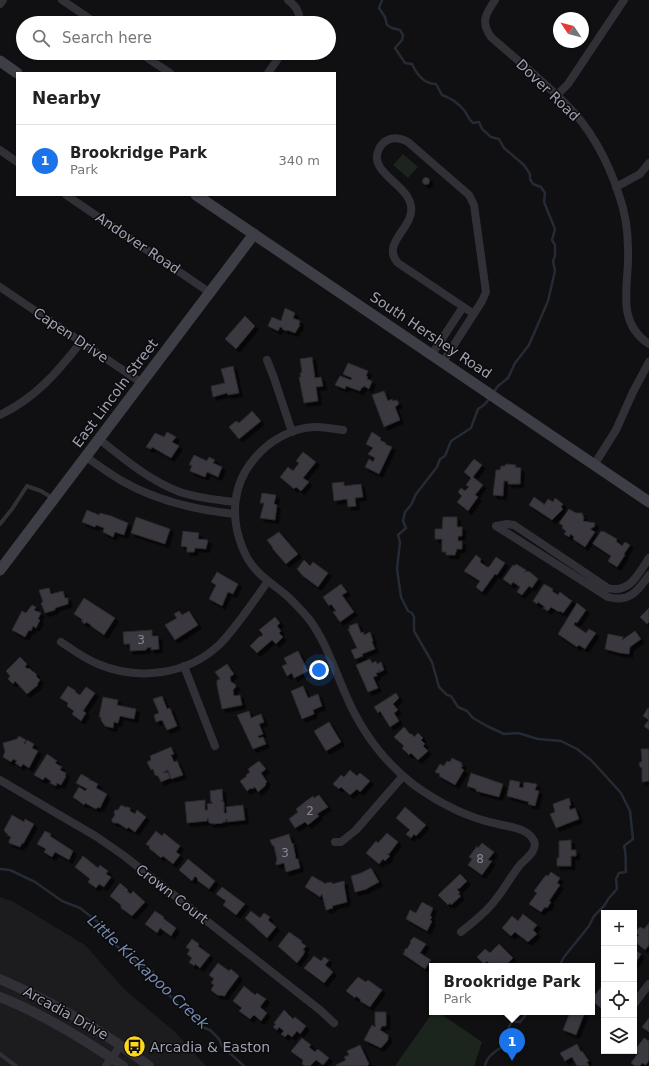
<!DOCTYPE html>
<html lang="en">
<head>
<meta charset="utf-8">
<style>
	:root { --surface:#fff; --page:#f2f2f2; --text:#222; --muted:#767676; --line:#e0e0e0; --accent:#1a73e8 }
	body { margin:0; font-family:"DejaVu Sans",sans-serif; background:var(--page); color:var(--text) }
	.controls { position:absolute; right:12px; bottom:12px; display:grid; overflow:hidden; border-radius:0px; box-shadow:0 1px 3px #0004 }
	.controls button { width:36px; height:36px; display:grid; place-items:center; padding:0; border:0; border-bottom:1px solid var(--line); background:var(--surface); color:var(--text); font:20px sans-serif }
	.compass { position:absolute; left:553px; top:12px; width:36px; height:36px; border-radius:50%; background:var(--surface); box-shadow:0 1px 3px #0004; rotate:305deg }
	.you { position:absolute; left:319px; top:670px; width:14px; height:14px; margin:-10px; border:3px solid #fff; border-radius:50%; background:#1a73e8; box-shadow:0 0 0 6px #1a73e833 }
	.badge { display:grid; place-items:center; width:26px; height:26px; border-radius:50%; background:var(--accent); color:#fff; font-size:13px; font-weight:700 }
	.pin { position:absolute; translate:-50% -33px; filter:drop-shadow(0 1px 2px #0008) }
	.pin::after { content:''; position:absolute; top:21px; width:14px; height:12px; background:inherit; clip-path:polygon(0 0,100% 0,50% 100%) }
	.popup { position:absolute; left:429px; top:963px; width:166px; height:52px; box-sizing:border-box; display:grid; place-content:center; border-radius:0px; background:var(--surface); filter:drop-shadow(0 1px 3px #0005); font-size:13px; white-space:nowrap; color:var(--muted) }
	.popup b { font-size:15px; color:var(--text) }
	.popup::after { content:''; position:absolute; left:50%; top:100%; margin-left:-8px; border:8px solid transparent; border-top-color:var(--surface) }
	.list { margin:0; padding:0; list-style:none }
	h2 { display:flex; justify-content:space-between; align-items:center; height:52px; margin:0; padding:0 16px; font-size:17px }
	h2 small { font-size:13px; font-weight:400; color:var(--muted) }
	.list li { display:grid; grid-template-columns:26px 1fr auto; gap:12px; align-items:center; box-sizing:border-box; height:72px; padding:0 16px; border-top:1px solid var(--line) }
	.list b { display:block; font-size:15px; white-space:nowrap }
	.list p { margin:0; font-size:13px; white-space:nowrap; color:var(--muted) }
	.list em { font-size:13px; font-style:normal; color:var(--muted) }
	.icon { flex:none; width:22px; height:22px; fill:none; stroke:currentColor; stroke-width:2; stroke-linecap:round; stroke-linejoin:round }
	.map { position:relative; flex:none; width:649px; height:1066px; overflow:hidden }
	.search { position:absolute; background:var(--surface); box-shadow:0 1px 3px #0004; left:16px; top:16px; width:320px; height:44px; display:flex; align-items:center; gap:10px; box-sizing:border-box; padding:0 14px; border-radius:22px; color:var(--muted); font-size:15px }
	.panel { position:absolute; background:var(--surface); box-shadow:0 1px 3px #0004; left:16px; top:72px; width:320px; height:124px; border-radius:0px }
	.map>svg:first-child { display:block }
</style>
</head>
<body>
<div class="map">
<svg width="649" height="1066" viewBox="0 0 649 1066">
	<defs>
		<filter id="shadow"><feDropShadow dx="3.5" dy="3.5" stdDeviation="0" flood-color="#0009"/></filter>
	</defs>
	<rect width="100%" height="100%" fill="#100f11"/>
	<polygon fill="#1c1b1e" points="0,897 12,901 85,945 124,989 176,1033 206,1066 0,1066"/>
	<g fill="#1c241e">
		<polygon points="403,154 418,167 408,178 393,165"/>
		<polygon points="433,1012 438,1012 482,1042 474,1066 395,1066"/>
	</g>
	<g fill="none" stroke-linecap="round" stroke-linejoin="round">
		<g stroke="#252b35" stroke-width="2.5">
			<path d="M382,0L379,8L385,17L387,25L392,28L400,30L403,35L402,40L395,48L405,63L412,64C417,75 424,84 436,84L442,95C451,98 458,103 464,110C468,115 467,118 473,123L479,122L482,129L491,137L499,139L504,148L524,165L530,174V179L533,184L541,187L545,193L544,202L555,229L552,240L555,245V256L553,261L555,271L548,301L529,345L515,363L508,378L498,386L493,393"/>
			<path d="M490,398L484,405L478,409L471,428L451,441L445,456L440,459L437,467L416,494L411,505L405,512L403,521L406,528L398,535L400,542L397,569L401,597L408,611L412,613L414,617V631L432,662L439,687L447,695L451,696L458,707L467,711L473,718L487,726L504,734L518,733L538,739L561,741L577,749L591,760L621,793L630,811L633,839L624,846C627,855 625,863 626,872L619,873L616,879L617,889L609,898L604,906L594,916L589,926L564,957L559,966"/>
			<polyline points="0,869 10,870 35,882 62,901 80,908 99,923 107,938 142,967 153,972 157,985 170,996 180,1006 188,1009 193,1018 202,1027 210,1030 219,1039 222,1046 244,1066"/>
			<path d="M485,1066C487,1055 498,1050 506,1044L509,1027L512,1021L520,1022L525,1016L526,1012"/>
		</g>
	</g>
	<g fill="#3a393f" stroke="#2a292d" filter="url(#shadow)">
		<circle cx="426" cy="181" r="3.5"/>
		<polygon points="285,308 295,313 293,318 300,321 299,325 300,325 295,333 287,330 287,331 282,329 283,328 280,327 278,331 268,326 272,317 281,321"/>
		<polygon points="245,316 255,326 236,349 225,339"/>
		<polygon points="312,357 315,378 321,377 323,386 316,387 318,401 304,403 299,377 301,377 300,373 302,372 300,359"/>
		<polygon points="348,363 368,371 366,376 368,377 367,379 372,381 369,389 364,386 363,388 362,387 360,391 346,386 345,389 335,385 340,376 351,380 352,378 343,374"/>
		<polygon points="233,366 239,393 228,395 227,393 213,397 211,386 225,383 221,369"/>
		<polygon points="384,391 388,401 392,399 393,401 397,400 399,404 395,407 400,420 384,427 372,395"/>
		<polygon points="252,411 261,421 239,439 229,427 236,421 239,423"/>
		<polygon points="167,432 176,437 172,442 179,446 171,458 152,447 151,449 146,447 155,433 164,437"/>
		<polygon points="372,432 381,438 380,440 386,443 385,444 392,447 379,474 365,467 369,459 373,462 375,458 368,454 373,448 366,444"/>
		<polygon points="303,452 316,462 303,478 309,482 301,491 296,487 294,489 280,477 288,467 293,471 299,463 296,461"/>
		<polygon points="194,455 207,461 209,457 215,460 213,463 222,467 218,477 207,472 205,477 190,471 192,465 189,465"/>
		<polygon points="474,459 482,465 473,477 483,485 475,495 478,497 468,511 457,502 462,496 458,492 461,488 465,491 469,487 466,485 471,478 464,472"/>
		<polygon points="506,464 516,465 515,467 521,468 520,484 508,484 508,481 504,481 503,496 493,495 496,470 500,470 501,466 505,466"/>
		<polygon points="344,482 344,486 361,484 363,497 355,498 356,506 348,507 347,499 334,501 332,483"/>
		<polygon points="262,493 276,495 274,504 277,505 275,520 260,518 264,503 260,503"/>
		<polygon points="534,497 544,504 544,505 548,499 553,502 555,498 563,504 561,507 563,509 552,520 529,505"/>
		<polygon points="569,509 576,513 582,513 584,518 583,521 595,523 594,527 590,529 595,532 585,547 573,539 574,537 571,534 569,537 564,534 566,531 562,528 563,526 559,523"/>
		<polygon points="87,510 99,515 100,513 111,516 128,523 124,535 115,532 113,537 103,532 104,528 96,525 95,527 82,522"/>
		<polygon points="136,517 170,529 165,544 131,533"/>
		<polygon points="443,517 457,517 457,527 462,527 462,536 458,536 458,541 462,541 462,549 457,549 455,555 446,555 446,552 442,552 442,539 435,539 435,529 442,529"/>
		<polygon points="183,531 199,533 198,539 208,540 206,549 195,548 194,552 187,552 187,547 181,546"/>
		<polygon points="601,531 603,532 603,531 617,539 616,541 622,546 625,542 630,545 624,554 625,555 617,567 608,561 611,556 593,544 593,543"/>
		<polygon points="279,532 298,554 286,564 272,548 273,548 267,540"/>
		<polygon points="476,555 481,559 480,562 487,567 489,567 496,557 505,563 497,575 495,574 482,592 476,587 480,581 464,571"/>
		<polygon points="304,560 310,566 313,562 328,573 318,587 303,576 297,569"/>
		<polygon points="516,564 526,570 524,573 526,571 530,572 538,579 532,588 529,586 522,595 517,592 520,587 513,582 511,585 503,579 513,565 515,566"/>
		<polygon points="217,572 238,584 233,594 228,592 222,606 209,599 216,585 211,582"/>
		<polygon points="341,584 347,592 342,595 354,612 340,622 333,612 336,611 331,604 329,606 323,597"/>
		<polygon points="544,584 553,589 552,591 558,595 560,592 572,601 563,613 560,611 559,612 551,607 548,611 543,608 545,607 538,602 537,604 533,601"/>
		<polygon points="49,588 51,594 63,591 65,598 68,598 68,604 55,608 55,610 45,613 41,603 43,602 39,590"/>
		<polygon points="84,598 115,618 104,635 91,626 91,625 86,622 85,624 81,621 83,620 74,614"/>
		<polygon points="577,603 586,610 577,623 575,622 574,625 586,633 589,629 596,633 585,649 579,645 577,647 558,634"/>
		<polygon points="32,605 36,607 34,610 41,613 38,619 40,620 36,628 33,626 31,631 29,630 25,637 12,630 22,611 26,613"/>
		<polygon points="649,608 649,622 647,624 640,617"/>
		<polygon points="179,611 182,615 189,611 198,625 175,640 165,625 177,618 174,614"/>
		<polygon points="275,617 280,623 277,626 281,631 279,633 283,637 276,644 272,640 257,653 250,646 260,636 261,637 263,634 259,630"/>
		<polygon points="357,623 361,633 363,632 364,635 370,632 373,641 372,642 375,649 362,654 363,656 355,659 351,650 357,648 348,629 350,628 349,626"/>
		<polygon points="152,630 152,636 158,636 159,649 151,650 151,647 147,648 146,650 130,651 130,644 124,644 123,632"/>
		<polygon points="635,631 641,639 630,647 629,654 620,653 605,649 608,634 623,637 622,640"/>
		<polygon points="298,651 308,671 294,678 292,673 287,676 282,666 287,664 284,658"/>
		<polygon points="20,657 27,664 25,667 28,669 29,668 33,672 33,671 37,675 36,676 40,680 37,684 38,685 27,694 15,681 13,684 8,679 10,676 6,671"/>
		<polygon points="370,659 372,663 376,661 377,664 381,662 384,670 380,672 379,670 380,672 376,673 377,676 373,677 378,688 368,692 356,665"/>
		<polygon points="227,664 234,674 230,677 231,682 235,684 236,687 233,690 234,696 240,695 242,705 222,709 217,685 217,680 220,679 215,672"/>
		<polygon points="68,686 76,691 75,692 80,695 86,687 95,693 83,711 86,713 81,721 72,714 74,711 67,706 68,703 60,698"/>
		<polygon points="303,686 308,698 318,694 322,706 313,710 314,714 302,719 291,691"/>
		<polygon points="396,693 399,698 393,704 398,710 394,713 399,721 390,727 380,711 378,713 374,707"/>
		<polygon points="162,696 167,709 170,708 177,726 167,730 162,720 156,722 154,715 159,713 153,699"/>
		<polygon points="103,697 118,700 117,705 136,709 134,719 120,716 118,723 114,722 113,728 105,726 101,720 101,717 99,717"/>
		<polygon points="648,708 649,708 649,730 644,726 649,720 643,716"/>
		<polygon points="249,711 251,718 261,714 264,722 259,724 263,734 258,736 259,738 263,737 266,744 253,749 237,715"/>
		<polygon points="329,722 341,742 326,751 314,731"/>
		<polygon points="404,727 410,734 412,734 414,737 418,733 423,738 421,740 425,744 423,746 428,751 418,760 411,753 409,755 402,748 404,746 394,737"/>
		<polygon points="19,736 26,740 24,743 25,744 27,740 34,744 32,748 38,751 29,768 23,764 21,767 15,763 17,761 13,759 11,762 3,757 5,752 3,743 17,739"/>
		<polygon points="171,747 174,754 171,755 174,762 177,761 183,775 171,779 168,770 164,772 164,773 168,772 170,778 161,782 158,776 155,775 153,769 151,770 147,762 151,760 150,756"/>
		<polygon points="641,749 649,749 649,781 642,782 642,768 640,767 639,763 642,761"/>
		<polygon points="47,754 57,761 55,763 62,767 60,770 66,773 65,775 66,776 61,785 57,783 56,786 50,783 51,781 45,777 43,780 34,775"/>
		<polygon points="452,758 462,763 461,765 463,765 461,768 464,770 455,785 439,776 440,774 435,772 440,764 444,766 447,761 450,762"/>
		<polygon points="259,761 266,769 261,773 267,782 265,784 266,785 258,792 255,787 252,789 251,788 247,791 240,781 247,776 246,775 250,772 248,769"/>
		<polygon points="350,770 357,776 360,773 370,781 360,792 357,789 350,795 341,787 339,789 333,784 341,775 344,777"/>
		<polygon points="471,773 503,784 499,797 476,791 476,789 467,786"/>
		<polygon points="81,774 90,779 89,780 91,780 98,784 96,788 107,794 100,808 98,807 96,809 85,803 84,805 73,797 79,787 85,791 87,789 76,783"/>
		<polygon points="510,780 520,782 519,787 523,788 524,782 537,784 535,790 539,791 535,806 528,804 529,802 507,796"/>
		<polygon points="222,789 223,801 221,801 224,802 224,813 227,813 226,807 243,805 245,820 227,822 227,819 226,819 226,822 223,822 223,823 212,824 211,823 209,823 208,818 207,821 187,823 185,802 205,800 205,810 208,810 207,804 213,803 211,802 210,791"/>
		<polygon points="319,795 328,807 317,814 319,816 308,825 305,822 295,828 289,819 298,812 296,809 306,801 313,796 314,798"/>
		<polygon points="569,798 571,805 569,806 570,810 575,808 579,819 556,828 550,814 555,812 553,804"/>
		<polygon points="121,805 125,807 128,807 130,808 130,811 135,814 137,810 146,817 135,832 128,827 127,829 118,823 115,823 112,822 112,819 115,815 114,812 115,810 118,810"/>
		<polygon points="405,807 426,825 416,836 414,834 411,838 406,834 410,830 396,818"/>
		<polygon points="12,815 24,822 25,819 34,824 23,844 22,843 20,847 9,843 9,841 11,837 7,835 8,834 6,833 4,830"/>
		<polygon points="45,831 51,834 50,836 73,851 69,860 55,852 52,857 44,852 46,849 37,844"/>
		<polygon points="156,831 162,836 164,833 180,846 176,852 180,855 173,864 163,856 161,858 149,848 150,847 146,844"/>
		<polygon points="387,833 398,842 389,854 387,854 390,856 385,861 383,859 379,864 366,853 376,841 378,843"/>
		<polygon points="289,834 292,844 293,843 296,859 298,859 300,868 286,872 284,863 276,865 276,862 277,860 274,846 272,845 270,840"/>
		<polygon points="571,840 571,850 576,850 576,856 571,856 571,866 557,866 557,858 559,858 559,841"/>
		<polygon points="482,843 494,852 488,860 492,861 482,875 468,865 472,859 469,857 477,846 478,848"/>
		<polygon points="83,856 98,868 100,865 108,871 106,874 111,877 104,887 99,884 96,888 88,882 90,879 75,867"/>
		<polygon points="188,859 215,881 209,889 197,880 198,879 195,876 192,881 179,870"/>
		<polygon points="371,868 379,882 366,889 367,889 355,892 351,876 361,873"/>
		<polygon points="551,872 560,878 557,883 560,885 549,901 551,902 547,908 545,907 541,912 529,904 537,893 534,891 546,875 548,876"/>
		<polygon points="460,874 467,881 459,889 458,888 457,889 460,893 458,894 461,896 451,905 450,903 448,905 438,895"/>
		<polygon points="312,876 326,884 326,883 332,882 332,884 344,881 345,884 344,884 347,902 332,906 333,908 326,910 322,894 320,897 305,887"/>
		<polygon points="120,883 126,888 128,890 127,891 131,894 133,891 145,902 132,916 121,908 121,905 111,897 110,896"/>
		<polygon points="222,887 245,904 236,915 223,905 226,901 216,894"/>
		<polygon points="422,902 433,908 430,916 432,917 430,920 432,921 427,931 406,919 410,910 416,913"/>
		<polygon points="155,911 164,917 163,918 176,928 171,936 160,928 157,933 145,924"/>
		<polygon points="251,911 260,918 264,913 270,917 268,920 276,927 267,938 245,918"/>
		<polygon points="523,914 537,925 533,930 537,934 528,942 515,932 511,936 502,928 512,916 518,921"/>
		<polygon points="649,923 649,945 645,950 634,941 639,935 635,932 640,927 644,929"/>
		<polygon points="289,932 302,941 301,942 306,946 303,950 305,951 303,955 297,963 278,946"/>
		<polygon points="414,937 426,944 420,953 431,960 425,969 403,954 405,951 404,951 406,948 407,949 411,942 410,941"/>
		<polygon points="192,939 199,944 198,946 210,955 200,968 195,964 194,966 189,962 192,958 187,954 190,950 186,947"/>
		<polygon points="499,944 513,958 505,966 490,966 491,965 487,961 484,964 477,957 485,949 490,953"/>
		<polygon points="634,949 641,954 635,964 634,964"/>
		<polygon points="314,956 321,961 324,957 329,960 325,965 333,972 324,983 304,968"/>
		<polygon points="218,963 229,971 231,969 239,976 227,992 225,996 217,995 211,990 214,985 211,983 214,979 209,975"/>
		<polygon points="358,977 366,982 368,980 382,990 370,1007 360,1001 361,1000 356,996 355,998 346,991"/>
		<polygon points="604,983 604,1004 601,1008 592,1001 592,991 596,994"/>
		<polygon points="244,986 255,995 257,993 266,999 260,1007 267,1013 261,1021 254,1015 250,1019 239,1011 242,1008 233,1001"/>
		<polygon points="284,1010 293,1019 295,1017 306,1026 300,1034 297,1031 292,1037 288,1034 285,1037 281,1034 284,1031 279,1027 277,1030 273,1027 276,1024 274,1023"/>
		<polygon points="375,1012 386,1012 386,1026 382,1026 380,1030 388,1035 388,1040 381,1048 364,1040 372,1025 375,1027 376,1026 375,1025"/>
		<polygon points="574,1012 585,1012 576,1035 563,1030 569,1015 571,1013 573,1014"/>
		<polygon points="649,1018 649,1032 642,1027"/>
		<polygon points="302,1038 311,1045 309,1047 315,1052 318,1049 329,1058 323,1065 316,1060 310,1066 305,1066 302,1064 303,1060 293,1053 291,1051"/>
		<polygon points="644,1038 649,1041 649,1060 646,1065 642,1063 640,1066 635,1066 631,1063 638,1053 634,1051"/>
		<polygon points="577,1044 581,1052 582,1051 589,1061 587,1062 589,1066 577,1066 572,1057 565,1061 560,1053"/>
		<polygon points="360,1045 369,1064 367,1066 336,1066 336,1065 346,1060 344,1057 349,1055 347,1051"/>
	</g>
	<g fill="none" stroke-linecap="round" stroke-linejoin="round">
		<g stroke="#303036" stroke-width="4">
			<polyline points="0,524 12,509 27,486 41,491 54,499"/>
			<polyline points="0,1054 16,1066"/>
		</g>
		<g stroke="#303036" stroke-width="8">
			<polyline points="62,0 96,23"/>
			<path d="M288,0C296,6 300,12 300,23"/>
			<path d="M495,0C486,14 480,21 491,37C516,59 542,80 566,104C591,129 608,161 619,195C625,212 628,231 628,249C630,283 614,321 649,344"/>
			<polyline points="0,4 3,0"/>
			<polyline points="140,53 170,73"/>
			<polyline points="268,73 282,53"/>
			<polyline points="557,95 568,84 624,0"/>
			<polyline points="0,150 17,162"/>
			<polyline points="616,187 640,174 649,163"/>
			<polyline points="66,195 209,292"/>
			<polyline points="0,287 142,383"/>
			<polyline points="432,354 463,307"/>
			<polyline points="267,360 274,378 292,432"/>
			<path d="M443,362L482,301L486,292L474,205L469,195L408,142C402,139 397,137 390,139C385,141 381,144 379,149C367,172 408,184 411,206C415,227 380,243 398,263L474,314"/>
			<path d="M0,415C35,398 57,373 81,342"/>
			<path d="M343,430C334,429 325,427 317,427C293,427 270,440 255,458C232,484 230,518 243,549C251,571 269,581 286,595C294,602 302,611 309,619C326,642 334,668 345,693C360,729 383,761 414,785C439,803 468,818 498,824C510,827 528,828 534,841C538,851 525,859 520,865C511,876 505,888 496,899C487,912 473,922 461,932"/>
			<path d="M99,439C124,459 150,481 180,492C198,498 216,500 235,502"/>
			<path d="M86,457C98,465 110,474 122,481C157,501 195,510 235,514"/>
			<polyline points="594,465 616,430 633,392 649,362"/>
			<path d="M649,558C639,573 630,594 608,588L514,525L507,524L496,526L608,597C629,603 638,591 649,575"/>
			<path d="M61,642C73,650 85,659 98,664C138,681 188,675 220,644C238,625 253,602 268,581"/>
			<polyline points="184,666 215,746"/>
			<polyline points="0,780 97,837 123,855 320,1010 334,1023"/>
			<polyline points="335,842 341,842 356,830 403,776"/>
			<polyline points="634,1004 649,984"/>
			<polyline points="106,1066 121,1045"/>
		</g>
		<g stroke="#303036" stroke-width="10">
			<path d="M0,979C53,1002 103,1031 149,1066"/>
			<path d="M0,997C43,1014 84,1039 123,1066"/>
		</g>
		<g stroke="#3e3f46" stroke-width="11">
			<polyline points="0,61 17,73"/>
			<polyline points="196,195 649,502"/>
			<polyline points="0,570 254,234"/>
		</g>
	</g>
	<defs>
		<symbol id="bus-disc" viewBox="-11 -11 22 22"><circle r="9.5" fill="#fdd81b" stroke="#0b0b0c"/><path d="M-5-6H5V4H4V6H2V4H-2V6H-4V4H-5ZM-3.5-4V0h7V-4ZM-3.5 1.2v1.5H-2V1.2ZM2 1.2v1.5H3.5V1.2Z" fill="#111"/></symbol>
	</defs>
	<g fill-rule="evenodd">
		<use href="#bus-disc" x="122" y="1034" width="25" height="25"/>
	</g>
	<g text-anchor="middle" stroke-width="3" stroke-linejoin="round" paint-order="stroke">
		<g font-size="12" fill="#868896">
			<text x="141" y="644">3</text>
			<text x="310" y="815">2</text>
			<text x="285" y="857">3</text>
			<text x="480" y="863">8</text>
		</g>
		<g font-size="14" fill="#a0a2b3" stroke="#0b0b0c">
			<text transform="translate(548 90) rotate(44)" y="5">Dover Road</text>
			<text transform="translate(138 243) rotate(34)" y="5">Andover Road</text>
			<text transform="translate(71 335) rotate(34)" y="5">Capen Drive</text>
			<text transform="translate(431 335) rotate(34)" y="5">South Hershey Road</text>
			<text transform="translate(115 393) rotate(-53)" y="5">East Lincoln Street</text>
			<text transform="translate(172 894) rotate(38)" y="5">Crown Court</text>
			<text transform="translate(66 1013) rotate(29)" y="5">Arcadia Drive</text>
		</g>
		<g font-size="14" fill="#a0a2b3" stroke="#0b0b0c" text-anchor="start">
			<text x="150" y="1052">Arcadia &amp; Easton</text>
		</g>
		<g font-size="15" font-style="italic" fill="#738ab1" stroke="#0b0b0c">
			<text transform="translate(148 972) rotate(43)" y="5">Little Kickapoo Creek</text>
		</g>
	</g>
</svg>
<div class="controls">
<button>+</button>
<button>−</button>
<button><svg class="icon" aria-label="locate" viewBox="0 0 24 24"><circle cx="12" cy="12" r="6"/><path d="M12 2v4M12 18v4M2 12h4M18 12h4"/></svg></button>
<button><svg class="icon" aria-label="layers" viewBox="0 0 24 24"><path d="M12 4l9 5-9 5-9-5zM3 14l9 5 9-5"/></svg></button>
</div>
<svg class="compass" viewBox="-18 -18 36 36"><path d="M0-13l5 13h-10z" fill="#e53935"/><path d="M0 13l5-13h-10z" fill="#767676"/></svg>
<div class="you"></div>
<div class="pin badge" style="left:512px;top:1061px">1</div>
<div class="popup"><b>Brookridge Park</b>Park</div>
<div class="search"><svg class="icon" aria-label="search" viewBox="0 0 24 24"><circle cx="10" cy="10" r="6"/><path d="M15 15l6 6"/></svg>Search here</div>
<section class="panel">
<h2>Nearby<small></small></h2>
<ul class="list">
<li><span class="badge">1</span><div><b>Brookridge Park</b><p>Park</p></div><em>340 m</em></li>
</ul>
</section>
</div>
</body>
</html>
